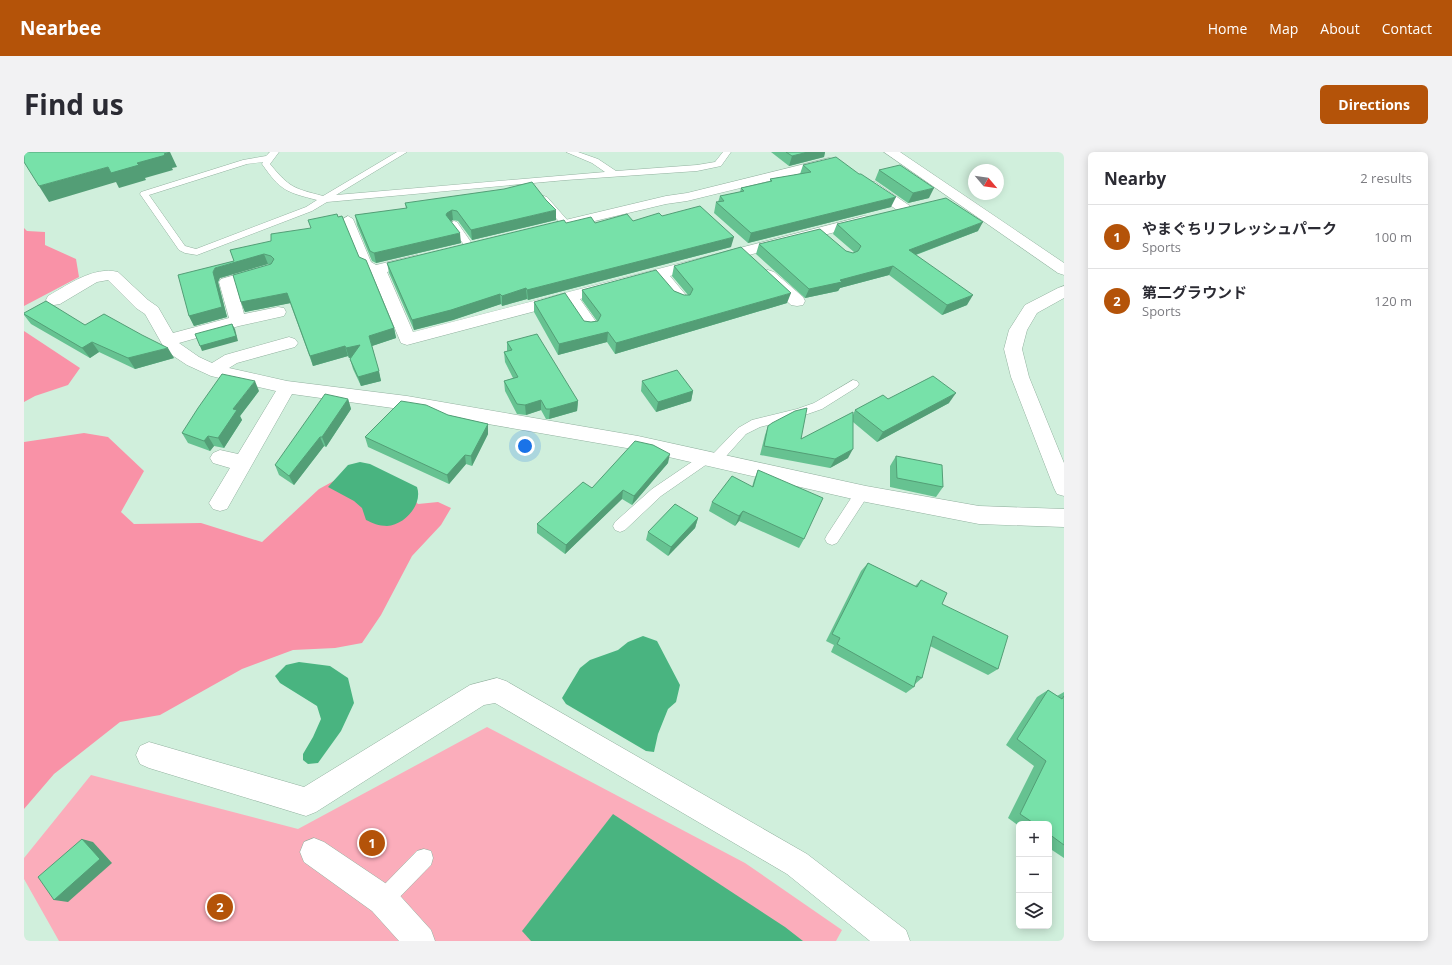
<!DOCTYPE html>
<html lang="en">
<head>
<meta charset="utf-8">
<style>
	:root { --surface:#fff; --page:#f2f2f3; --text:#2b2b33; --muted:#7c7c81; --line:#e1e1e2; --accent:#b45309 }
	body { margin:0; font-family:"Open Sans","Noto Sans JP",sans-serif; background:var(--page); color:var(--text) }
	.controls { position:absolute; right:12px; bottom:12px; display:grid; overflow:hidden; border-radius:6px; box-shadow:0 2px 10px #0003 }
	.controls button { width:36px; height:36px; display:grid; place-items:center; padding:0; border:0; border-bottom:1px solid var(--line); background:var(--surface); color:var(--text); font:20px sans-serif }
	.compass { position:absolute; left:944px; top:12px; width:36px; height:36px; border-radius:50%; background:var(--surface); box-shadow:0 2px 10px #0003; rotate:119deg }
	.you { position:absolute; left:501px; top:294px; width:14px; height:14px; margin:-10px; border:3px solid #fff; border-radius:50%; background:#1a73e8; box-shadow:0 0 0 6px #1a73e833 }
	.badge { display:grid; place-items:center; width:26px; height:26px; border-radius:50%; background:var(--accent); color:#fff; font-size:13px; font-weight:700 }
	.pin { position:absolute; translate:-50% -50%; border:2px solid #fff; box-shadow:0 1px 4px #0006 }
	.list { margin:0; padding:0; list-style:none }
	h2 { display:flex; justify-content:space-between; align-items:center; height:52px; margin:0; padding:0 16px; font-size:17px }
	h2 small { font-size:13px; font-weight:400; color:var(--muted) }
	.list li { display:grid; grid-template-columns:26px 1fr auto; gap:12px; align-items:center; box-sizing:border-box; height:64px; padding:0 16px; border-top:1px solid var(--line) }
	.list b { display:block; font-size:15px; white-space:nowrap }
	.list p { margin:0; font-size:13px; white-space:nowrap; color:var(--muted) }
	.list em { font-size:13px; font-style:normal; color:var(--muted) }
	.icon { flex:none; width:22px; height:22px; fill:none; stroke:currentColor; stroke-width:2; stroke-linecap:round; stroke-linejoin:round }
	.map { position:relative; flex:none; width:1040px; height:789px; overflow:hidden; border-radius:6px }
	header { display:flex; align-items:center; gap:24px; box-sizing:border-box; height:56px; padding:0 20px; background:var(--accent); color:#fff }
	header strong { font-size:19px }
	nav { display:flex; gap:22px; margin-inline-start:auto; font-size:14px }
	.intro { display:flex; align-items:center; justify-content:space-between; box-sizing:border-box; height:96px; padding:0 24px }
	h1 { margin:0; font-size:28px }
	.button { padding:10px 18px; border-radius:6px; background:var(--accent); color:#fff; font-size:14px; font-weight:700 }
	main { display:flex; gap:24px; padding:0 24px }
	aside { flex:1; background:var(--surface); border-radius:6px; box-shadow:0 2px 10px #0003 }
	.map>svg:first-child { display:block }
</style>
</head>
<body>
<header>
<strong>Nearbee</strong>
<nav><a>Home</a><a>Map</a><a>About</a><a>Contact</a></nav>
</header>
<div class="intro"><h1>Find us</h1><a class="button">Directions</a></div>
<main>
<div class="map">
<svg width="1040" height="789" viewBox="0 0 1040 789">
	<rect width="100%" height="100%" fill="#d0efdc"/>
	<polygon fill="#fbadbb" points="463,575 721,711 818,778 812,789 35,789 0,727 0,706 67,623 274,677"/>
	<g fill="#f992a7">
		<polygon points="0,76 3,79 21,80 21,93 52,107 55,125 0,154"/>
		<polygon points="0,179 56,216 44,233 11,244 0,250"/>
		<polygon points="60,281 84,285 120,319 97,360 110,372 177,371 238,390 295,337 337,314 375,332 394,352 414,350 427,356 417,373 388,404 357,463 338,491 311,496 269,498 218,517 136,563 96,570 30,622 0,657 0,290"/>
	</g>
	<g fill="#49b480">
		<path d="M336,310L346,312L393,335C399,352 381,373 363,374C355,374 348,371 342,368L338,356L330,349L304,335L324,313Z"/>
		<polygon points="619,484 633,489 656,533 652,550 644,557 634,582 630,600 622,599 542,552 538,546 556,516 566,508 594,498 604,490"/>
		<polygon points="275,510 306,514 324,526 330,551 317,579 294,611 284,612 279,608 279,602 289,585 297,567 293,554 256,531 251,524 262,513"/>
		<polygon points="589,662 761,775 779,789 507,789 498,779"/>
	</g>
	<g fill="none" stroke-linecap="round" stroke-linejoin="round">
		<defs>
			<g id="lane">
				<path d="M246,0H255L246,12C266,36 269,36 299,44L373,0H383L312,43L581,20L568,11L542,0H554L574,7L592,19L673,13L691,10L699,0H707L697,14L673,19L542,28L303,50L288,59L173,103L161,101L155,98L116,42L117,40L219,8L242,4ZM239,10L238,12C257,39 262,40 293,48L282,55L172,97L161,94L125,43L223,12Z"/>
				<polygon points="520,44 523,45 545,70 547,72 545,74 539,74 517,49 516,47"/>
				<polygon points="324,64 329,67 347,110 359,117 358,119 350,119 339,114 319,67"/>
				<polygon points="430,69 433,70 449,93 451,95 449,97 443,97 425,72"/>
				<polygon points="829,228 833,229 835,232 833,235 798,257 775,265 736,275 722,282 696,311 691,313 686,310 637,344 601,378 596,380 591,378 589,374 591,370 628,337 678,303 682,301 687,304 714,276 728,268 773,257 790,251"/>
				<polygon points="838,336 843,337 845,341 843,345 813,391 808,393 803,391 801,387 803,383 833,337"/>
				<polygon points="400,697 407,699 409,706 407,713 366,755 359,758 352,755 349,748 352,741 393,699"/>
			</g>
			<g id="street">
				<polygon points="805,6 810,7 812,10 810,13 663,49 642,52 537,77 532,76 530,73 532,70 537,69 642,44 663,41"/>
				<polygon points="846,29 851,30 886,54 888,57 886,60 881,61 876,60 841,36 839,33 841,30"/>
				<path d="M840,64L845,65L847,68L845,71L646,124L666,148L664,152C649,155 640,137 632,127L556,147L575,174L573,178L567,179L561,178L542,151L383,193L377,191L346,117L348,114L393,103L398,105L401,108L398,111L363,120L389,180Z"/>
				<path d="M239,115L245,117L247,120L245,123L212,133L220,162L254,155L260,156L262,160L260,164L215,174L155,191L175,205L188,211L201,203L265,185L271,187L274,191L271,195L213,211L205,216L263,229L383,244L614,284L842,334L955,354L1040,357V375L955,372L842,350L614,298L383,258L268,242L203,357L196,359L189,357L185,351L206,316L189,311L186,306L189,301L196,298L214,302L252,239L187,224L163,213L142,199L121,162L112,156L84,128L73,130L36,152L30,153L24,152L22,148L24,144C44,133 69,114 94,120L124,148L134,155L149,181L205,166L195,130L197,127Z"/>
				<polygon points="744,118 750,120 779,145 781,149 779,153 773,154 767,153 738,126 736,123 738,120"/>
				<polygon points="1040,134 1040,146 1013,161 1003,178 998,197 1005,225 1040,311 1040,344 1033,342 1030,336 987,225 980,197 985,178 1001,153 1034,136"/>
				<polygon points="473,526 482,529 783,702 882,778 886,789 846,789 763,722 471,551 460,553 292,660 282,664 125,616 116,612 112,603 116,594 125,590 280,635 446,533"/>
				<polygon points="290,686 300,690 370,737 407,778 411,789 375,789 348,759 280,710 276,700 280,690"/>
			</g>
			<polygon id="secondary" points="860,0 876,0 1040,111 1040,123 1034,121"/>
		</defs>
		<use href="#lane" stroke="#92b19f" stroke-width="1"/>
		<use href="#street" stroke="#92b19f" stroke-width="1"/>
		<use href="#secondary" stroke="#92b19f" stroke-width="1"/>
		<use href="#lane" fill="#fff" fill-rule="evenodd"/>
		<use href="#street" fill="#fff" fill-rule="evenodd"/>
		<use href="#secondary" fill="#fff" fill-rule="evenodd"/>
	</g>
	<g fill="#66c291">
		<polygon points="747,0 801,0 800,5 765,14"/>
		<polygon points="779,13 867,55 724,91 690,61 692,50 694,50 696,44 716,40 717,36 746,30 746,27 776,22"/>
		<polygon points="855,18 905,46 884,51 851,28"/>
		<polygon points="381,51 532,68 448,88 434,69 429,68 427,69 437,91 352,111 348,109 333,73 331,63 382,57"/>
		<polygon points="638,64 707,95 504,148 503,147 478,154 477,152 429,168 390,178 365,121 363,111 542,71 571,71 609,69"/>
		<polygon points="813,72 954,79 892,103 943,153 918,163 865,123 816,136 814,139 781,146 732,102 735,92 822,99 829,101 830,100 809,82"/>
		<polygon points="206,98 335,105 370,176 372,186 348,194 357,229 337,234 329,217 326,207 327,206 325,206 324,204 289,214 266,151 221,160 217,150 247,112 244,112 196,126 194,130 203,165 170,174 165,164 210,109"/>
		<polygon points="650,114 763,151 591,202 583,190 534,203 510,160 510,150 560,169 567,170 573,169 558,148 558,138 650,139 660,143 664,143 648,124"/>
		<polygon points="0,161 61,173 150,206 111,217 75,200 66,206 7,172 0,163"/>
		<polygon points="483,190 554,249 553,259 525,267 522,267 517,258 502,263 493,262 481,239 480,229 489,226 481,210 480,200 483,199"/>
		<polygon points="618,229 669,239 667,249 632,260 617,239"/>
		<polygon points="235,239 216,264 218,268 200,296 190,294 186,299 164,291 158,281"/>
		<polygon points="324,247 327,257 302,295 300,294 270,333 255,323 251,313"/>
		<polygon points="864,247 925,251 853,290 829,270 824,306 806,316 736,303 741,283 744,274 777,287 829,263 831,258"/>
		<polygon points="424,263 464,272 464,282 448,314 442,312 425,332 344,295 341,285"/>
		<polygon points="872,304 919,335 912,345 866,335 866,314"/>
		<polygon points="644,311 608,353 598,347 541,402 513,381 513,372 568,336"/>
		<polygon points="734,318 780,387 775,396 715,369 711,374 685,359 688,350 728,335 730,328"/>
		<polygon points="674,366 671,376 644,404 622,388 624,380"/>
		<polygon points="844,411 891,434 897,428 974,517 964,523 906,494 898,526 891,532 890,535 882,541 807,500 810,493 802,489 837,419"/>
		<polygon points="1024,538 1033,544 1040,540 1040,706 1025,696 1025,672 995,672 995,674 984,666 1010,614 982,593 1013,545"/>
	</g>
	<g fill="#539e76">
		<polygon points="146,0 153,15 148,16 149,18 121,26 122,28 95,36 92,30 25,50 15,34 84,15 113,11"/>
		<polygon points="784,0 801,0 800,5 765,14 768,4"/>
		<polygon points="910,36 905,46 884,51 889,41"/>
		<polygon points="872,45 867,55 724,91 727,81"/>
		<polygon points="428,58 429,68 424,71 422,63 423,61"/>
		<polygon points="532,58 532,68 448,88 447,78"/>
		<polygon points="959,70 954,79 880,107 885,98"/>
		<polygon points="436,81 437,91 352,111 350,101"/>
		<polygon points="710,85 707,95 504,148 503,138"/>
		<polygon points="240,102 244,112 196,126 194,130 203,165 170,174 165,164 191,116"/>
		<polygon points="869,114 865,123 816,136 814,139 781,146 785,137 816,128"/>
		<polygon points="502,136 503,147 478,154 478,144"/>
		<polygon points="263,141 267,151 221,160 217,150"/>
		<polygon points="767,141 763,151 591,202 592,191"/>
		<polygon points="476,142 477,152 429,168 390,178 388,168"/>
		<polygon points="949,143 943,153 918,163 923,153"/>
		<polygon points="208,172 211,177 214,189 178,199 176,194"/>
		<polygon points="370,176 372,186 348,194 345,184"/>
		<polygon points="584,180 583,190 534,203 535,192"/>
		<polygon points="68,190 75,200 66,206 58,196"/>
		<polygon points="336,193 339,203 325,206 322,196"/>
		<polygon points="321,194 324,204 289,214 286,204"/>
		<polygon points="144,196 150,206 111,217 104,206"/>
		<polygon points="355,219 357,229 337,234 334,225"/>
		<polygon points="231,229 235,239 216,264 218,268 200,296 194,286 209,257"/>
		<polygon points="669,239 667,249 632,260 634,250"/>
		<polygon points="932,241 925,251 853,290 859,280"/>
		<polygon points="324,247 327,257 302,295 298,285"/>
		<polygon points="517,248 517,258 502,263 501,253"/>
		<polygon points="554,249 553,259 525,267 526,257"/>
		<polygon points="464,272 464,282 448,314 447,304"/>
		<polygon points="184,284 190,294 186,299 180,289"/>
		<polygon points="296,285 300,294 270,333 265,324"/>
		<polygon points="829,297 824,306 806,316 811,307"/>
		<polygon points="646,302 644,311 608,353 610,344"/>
		<polygon points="441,303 442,312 425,332 423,323"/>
		<polygon points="599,338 598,347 541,402 542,393"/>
		<polygon points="719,359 715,369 711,374 715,364"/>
		<polygon points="674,366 671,376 644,404 647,395"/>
		<polygon points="58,687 69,690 88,711 44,750 30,748"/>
	</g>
	<g fill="#77e1a9" stroke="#539e76">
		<polygon points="0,0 146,0 140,2 142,3 113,11 115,13 87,21 84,15 15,34 0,10"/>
		<polygon points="762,0 784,0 768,4"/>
		<polygon points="812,5 835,22 837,22 872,45 727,81 692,50 700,49 696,44 720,39 717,36 748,29 746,27 787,20 779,13"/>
		<polygon points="876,13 910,36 889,41 855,18"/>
		<polygon points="508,30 522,48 532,58 447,78 433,59 428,58 423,61 422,63 436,81 350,101 346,99 331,63 383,56 381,51 480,37"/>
		<polygon points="922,46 959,70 885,98 949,143 923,153 869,114 816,128 818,130 785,137 735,92 796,77 822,99 829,101 834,99 837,94 813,72"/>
		<polygon points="676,54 710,85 503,138 502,136 478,144 476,142 427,158 388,168 363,111 540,68 542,71 567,65 571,71 603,62 609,69 635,61 638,64"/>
		<polygon points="313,62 314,65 318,64 335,105 342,108 370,176 345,184 355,219 334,225 326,207 336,193 322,196 321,194 286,204 263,141 217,150 209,123 247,112 250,107 247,104 240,102 191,116 189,120 198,155 165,164 154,123 210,109 206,98 247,89 247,82 287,76 284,68"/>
		<polygon points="717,95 767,141 592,191 584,180 535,192 510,150 541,141 560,169 567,170 574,169 577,163 558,138 632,118 650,139 660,143 666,143 669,137 650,114"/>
		<polygon points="22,149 61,173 80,162 118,183 144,196 104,206 68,190 58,196 0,162 0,161"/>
		<polygon points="208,172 212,184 176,194 171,182"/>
		<polygon points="513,182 554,249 526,257 522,257 517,248 501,253 493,252 480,229 494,225 480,200 488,198 483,190"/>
		<polygon points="653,218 669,239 634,250 618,229"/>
		<polygon points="198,222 231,229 209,257 213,258 194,286 184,284 180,289 158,281 174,256"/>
		<polygon points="909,224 932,241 859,280 831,258 859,243 864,247"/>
		<polygon points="301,242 324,247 298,285 296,285 265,324 251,313"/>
		<polygon points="377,249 402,253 424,263 464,272 447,304 441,303 423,323 341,285"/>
		<polygon points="783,256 777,287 829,260 829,297 811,307 740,294 744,274 748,271 771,259"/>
		<polygon points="611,289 629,293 646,302 610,344 599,338 542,393 513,372 559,330 568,336"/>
		<polygon points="872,304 918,313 919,335 873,326"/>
		<polygon points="734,318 799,346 780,387 719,359 715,364 688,350 708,324 729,335"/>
		<polygon points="651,352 674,366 647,395 624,380"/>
		<polygon points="844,411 893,435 897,428 923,441 918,452 984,484 974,517 909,484 898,526 893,524 890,535 813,492 816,486 808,482"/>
		<polygon points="1024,538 1038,547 1040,544 1040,693 1025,682 1025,672 1011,672 996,662 1022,609 993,587"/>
		<polygon points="58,687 76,707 30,748 14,725"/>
	</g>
</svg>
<div class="controls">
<button>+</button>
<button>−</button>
<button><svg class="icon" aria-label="layers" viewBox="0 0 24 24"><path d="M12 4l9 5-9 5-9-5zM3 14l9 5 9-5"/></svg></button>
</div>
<svg class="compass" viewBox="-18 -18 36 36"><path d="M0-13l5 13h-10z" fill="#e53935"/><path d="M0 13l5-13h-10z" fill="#7c7c81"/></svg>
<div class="you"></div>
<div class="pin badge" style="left:348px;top:691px">1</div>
<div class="pin badge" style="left:196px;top:755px">2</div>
</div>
<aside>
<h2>Nearby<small>2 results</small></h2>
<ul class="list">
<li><span class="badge">1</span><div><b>やまぐちリフレッシュパーク</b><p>Sports</p></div><em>100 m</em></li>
<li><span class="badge">2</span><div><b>第二グラウンド</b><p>Sports</p></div><em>120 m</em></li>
</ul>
</aside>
</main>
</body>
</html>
